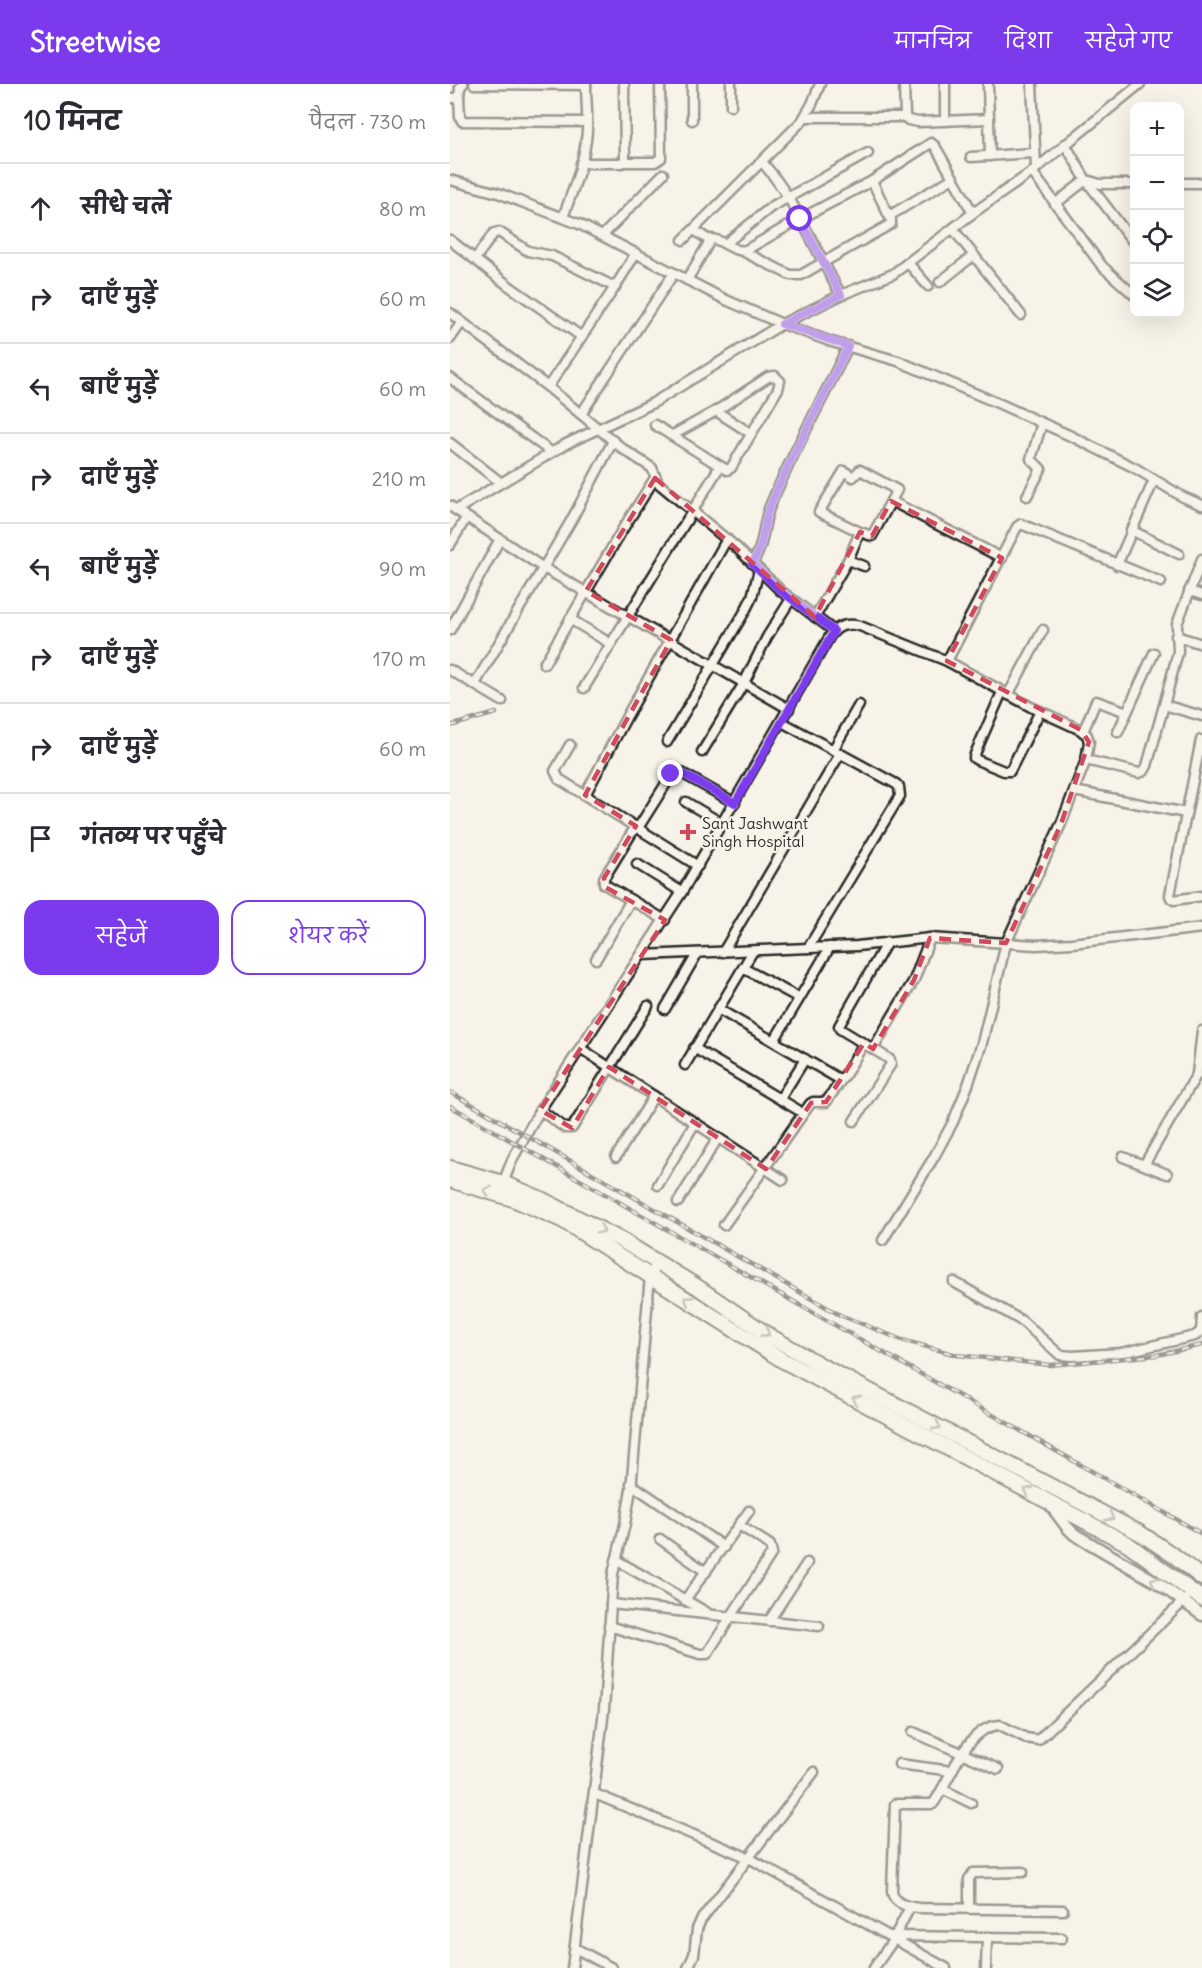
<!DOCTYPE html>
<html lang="hi">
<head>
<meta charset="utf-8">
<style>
	:root { --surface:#fff; --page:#f7f7f7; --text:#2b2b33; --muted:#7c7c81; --line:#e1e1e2; --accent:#7c3aed }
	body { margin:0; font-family:Delius,"Playpen Sans Deva",sans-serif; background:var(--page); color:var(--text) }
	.controls { position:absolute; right:18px; top:18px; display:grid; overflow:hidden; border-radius:12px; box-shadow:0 6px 24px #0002 }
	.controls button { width:54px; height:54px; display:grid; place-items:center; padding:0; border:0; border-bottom:2px solid var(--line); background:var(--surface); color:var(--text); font:30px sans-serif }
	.stop { position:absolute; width:18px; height:18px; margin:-14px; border:4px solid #7c3aed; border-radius:50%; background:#fff }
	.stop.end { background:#7c3aed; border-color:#fff; box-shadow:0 2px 6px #0008 }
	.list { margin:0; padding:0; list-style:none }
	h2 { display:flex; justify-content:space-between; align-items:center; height:78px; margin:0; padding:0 24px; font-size:26px }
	h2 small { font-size:20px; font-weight:400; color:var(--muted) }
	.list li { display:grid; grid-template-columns:39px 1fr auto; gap:18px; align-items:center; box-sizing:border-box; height:90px; padding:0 24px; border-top:2px solid var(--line) }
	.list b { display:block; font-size:22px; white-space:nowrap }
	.list em { font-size:20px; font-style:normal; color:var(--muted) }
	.actions { display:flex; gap:12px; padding:18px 24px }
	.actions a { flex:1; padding:14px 0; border:2px solid var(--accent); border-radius:18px; text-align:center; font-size:21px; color:var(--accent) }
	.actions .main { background:var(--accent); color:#fff }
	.icon { flex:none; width:33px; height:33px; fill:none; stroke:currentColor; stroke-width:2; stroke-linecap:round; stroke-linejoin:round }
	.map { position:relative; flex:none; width:752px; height:1884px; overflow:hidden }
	header { display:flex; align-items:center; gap:36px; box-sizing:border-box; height:84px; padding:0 30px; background:var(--accent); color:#fff }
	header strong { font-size:28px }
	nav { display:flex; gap:33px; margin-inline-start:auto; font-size:21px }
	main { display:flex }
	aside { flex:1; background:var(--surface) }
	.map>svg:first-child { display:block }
</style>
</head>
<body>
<header>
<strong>Streetwise</strong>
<nav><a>मानचित्र</a><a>दिशा</a><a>सहेजे गए</a></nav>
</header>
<main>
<aside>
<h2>10 मिनट<small>पैदल · 730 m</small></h2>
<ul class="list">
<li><svg class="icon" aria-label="ahead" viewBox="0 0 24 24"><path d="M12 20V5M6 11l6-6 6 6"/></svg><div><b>सीधे चलें</b></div><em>80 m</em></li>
<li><svg class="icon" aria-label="right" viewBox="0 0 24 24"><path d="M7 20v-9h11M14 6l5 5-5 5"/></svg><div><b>दाएँ मुड़ें</b></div><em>60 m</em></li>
<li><svg class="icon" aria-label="left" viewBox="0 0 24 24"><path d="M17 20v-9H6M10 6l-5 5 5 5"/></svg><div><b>बाएँ मुड़ें</b></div><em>60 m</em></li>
<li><svg class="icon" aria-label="right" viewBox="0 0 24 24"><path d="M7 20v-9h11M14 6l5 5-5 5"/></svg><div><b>दाएँ मुड़ें</b></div><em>210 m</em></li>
<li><svg class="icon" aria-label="left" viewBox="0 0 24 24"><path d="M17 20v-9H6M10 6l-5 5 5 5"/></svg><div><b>बाएँ मुड़ें</b></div><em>90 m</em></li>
<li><svg class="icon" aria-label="right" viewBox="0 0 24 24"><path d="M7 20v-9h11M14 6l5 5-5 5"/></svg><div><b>दाएँ मुड़ें</b></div><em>170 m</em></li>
<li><svg class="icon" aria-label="right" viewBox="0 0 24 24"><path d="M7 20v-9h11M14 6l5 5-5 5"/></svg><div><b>दाएँ मुड़ें</b></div><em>60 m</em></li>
<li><svg class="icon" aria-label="arrive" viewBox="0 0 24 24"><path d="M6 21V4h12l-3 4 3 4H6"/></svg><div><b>गंतव्य पर पहुँचे</b></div></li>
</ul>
<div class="actions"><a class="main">सहेजें</a><a>शेयर करें</a></div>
</aside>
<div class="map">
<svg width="752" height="1884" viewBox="0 0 752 1884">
	<rect width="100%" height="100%" fill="#f7f3e8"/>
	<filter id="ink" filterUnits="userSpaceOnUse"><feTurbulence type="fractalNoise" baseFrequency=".0167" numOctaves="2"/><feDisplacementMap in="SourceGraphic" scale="12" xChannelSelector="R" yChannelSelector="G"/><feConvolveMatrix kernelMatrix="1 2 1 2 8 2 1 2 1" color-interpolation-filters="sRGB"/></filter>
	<g filter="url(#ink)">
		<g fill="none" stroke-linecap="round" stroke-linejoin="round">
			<defs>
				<g id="minor">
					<polyline points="24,0 136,1"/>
					<polyline points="242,0 242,36"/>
					<polyline points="281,0 281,22"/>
					<polyline points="454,0 455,33 458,36 468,38 539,35"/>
					<polyline points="495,0 495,37"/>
					<polyline points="538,0 540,72"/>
					<polyline points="582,0 586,84"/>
					<polyline points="0,14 9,14 10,3 13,0"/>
					<polyline points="9,14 10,33 12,37 137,38"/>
					<polyline points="355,33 455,33"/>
					<polyline points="615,60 636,96 650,100 684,100"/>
					<polyline points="521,73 584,69"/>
					<polyline points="174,78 205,78 211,74 210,0"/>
					<path d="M312,78C346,116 365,166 391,211"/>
					<polyline points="131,79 171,79 175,76 174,0"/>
					<polyline points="582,88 652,182 684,211"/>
					<polyline points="0,96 48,109 129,140 276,216 332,240 382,258 448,277 550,320 623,353 685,384 733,413 752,421"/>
					<polyline points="730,99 752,99"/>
					<polyline points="605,120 636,96 684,159"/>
					<polyline points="439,132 503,94"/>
					<path d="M113,133C123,106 135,77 137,47C138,31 136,16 136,0"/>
					<polyline points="503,145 571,231"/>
					<polyline points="244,146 259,156"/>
					<polyline points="153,151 213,90"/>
					<polyline points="0,156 59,202 132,253"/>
					<polyline points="233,156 352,37 362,20 370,0"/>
					<polyline points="275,160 321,123 418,69"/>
					<polyline points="292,167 340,191 351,191 441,140 441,136 422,97"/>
					<polyline points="25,175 44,149 49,148 78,167 102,172 165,203"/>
					<polyline points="458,179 478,202"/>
					<path d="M237,196L261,155C274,155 282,169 296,166L350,135L422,97L481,59L485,62L523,129"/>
					<polyline points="490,198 524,171"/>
					<polyline points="0,229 98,303 173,365 202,384 208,399 286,463 331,507 384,547"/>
					<polyline points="0,255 12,238"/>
					<polyline points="0,294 101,368"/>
					<polyline points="98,303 165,203 186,169"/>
					<polyline points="266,327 300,349"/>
					<polyline points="131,330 224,189"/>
					<polyline points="205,341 270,382"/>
					<polyline points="0,359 50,398"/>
					<polyline points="577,412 591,385 581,375 592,339"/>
					<polyline points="441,417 552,474"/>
					<polyline points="0,422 92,483 339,625"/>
					<polyline points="6,426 116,360 203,319 332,240 391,211 443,190 523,129 582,88 690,0"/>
					<polyline points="681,446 729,470"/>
					<polyline points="0,461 16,434"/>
					<polyline points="398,476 410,448 369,428 394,387 403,393 410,386 447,406 422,452 410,448"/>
					<path d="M302,479C315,462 312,441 320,422C343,367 373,316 398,262"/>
					<polyline points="667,481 704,396"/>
					<polyline points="739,507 752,511"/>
					<polyline points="365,533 398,476 414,482"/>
					<polyline points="120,535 161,560"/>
					<polyline points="0,546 50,455"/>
					<polyline points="726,552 752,560"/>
					<polyline points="497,577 567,443 571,440 711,498"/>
					<polyline points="94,580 171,448 205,394"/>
					<polyline points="0,586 52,617"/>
					<polyline points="25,600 122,435 163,357"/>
					<polyline points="134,604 270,382 277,386 281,384 328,305 330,297 325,292 318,293 266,327 223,351"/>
					<polyline points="552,608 525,670 524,674 527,676 554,687 560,687 590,627"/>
					<polyline points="558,611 593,546"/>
					<polyline points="714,621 728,568 727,540 752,475"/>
					<polyline points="332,638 446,700 449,703 450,712 358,864"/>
					<polyline points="633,648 646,617 677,628"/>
					<polyline points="668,648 704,569"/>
					<polyline points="751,656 720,811 721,814 724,816 752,812"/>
					<polyline points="217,658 294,529 302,513 309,486"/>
					<polyline points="120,661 105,687 109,695 248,782"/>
					<polyline points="383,666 409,621"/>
					<polyline points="252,668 294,599 317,553 341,515"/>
					<polyline points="636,676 689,689 694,687 697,682 714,621 752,632"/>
					<polyline points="624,707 736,729"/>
					<polyline points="135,711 177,632 277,455"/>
					<polyline points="236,718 273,740"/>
					<polyline points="186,742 154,794 154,800 215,836"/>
					<polyline points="188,744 224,687 230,688 285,719"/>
					<polyline points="187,780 232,808"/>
					<polyline points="273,868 390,670"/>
					<polyline points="193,871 407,862 480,854 586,861 622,859 752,844"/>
					<polyline points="146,875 181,816"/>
					<polyline points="293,884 349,914"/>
					<polyline points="215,925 247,870"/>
					<polyline points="268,925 389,995 394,993 414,959"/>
					<polyline points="324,957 380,863"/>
					<polyline points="130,964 333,1096"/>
					<polyline points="244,964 348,1026"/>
					<polyline points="423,965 464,896 480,854"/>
					<polyline points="235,981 303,867"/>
					<polyline points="330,1015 355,975"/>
					<polyline points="90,1026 115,1044 122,1044 198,922"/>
					<polyline points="404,1037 441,980 440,976 436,973 390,945 389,942 437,858"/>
					<polyline points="166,1073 204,1012"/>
					<polyline points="673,1073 717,1090"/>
					<polyline points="694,1081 747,990 752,947"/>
					<path d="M53,1099L63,1074L90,1026L232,808L380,552C388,541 397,539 410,542L497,577L581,623L631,646L637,651L639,658L636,676L611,740L556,859L532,959L518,1001L503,1038L484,1073L433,1156"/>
					<polyline points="208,1101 245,1039"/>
					<polyline points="228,1118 268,1054"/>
					<polyline points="274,1141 360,1020 363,1018 376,1018 392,995"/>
					<polyline points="504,1198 572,1237 610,1271 623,1272 671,1269 745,1252 751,1247 752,1233"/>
					<polyline points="181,1400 274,1463"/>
					<polyline points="210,1455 256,1488"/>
					<polyline points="166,1476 256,1528"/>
					<polyline points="235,1516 299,1427"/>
					<polyline points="161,1520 369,1542"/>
					<polyline points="319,1537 357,1479"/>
					<polyline points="159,1542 250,1570 257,1570 322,1469 320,1461 289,1441"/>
					<polyline points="463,1648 548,1685"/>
					<polyline points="449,1680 502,1687"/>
					<polyline points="492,1705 521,1719"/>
					<polyline points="145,1710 299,1774 496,1884"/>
					<polyline points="519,1825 519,1795 523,1789 573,1788"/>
					<path d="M613,1826L469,1824C459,1823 444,1820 442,1808L445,1720H483C500,1697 516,1642 550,1641L576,1654L588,1656L736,1515"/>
					<polyline points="441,1852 612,1854"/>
					<polyline points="445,1852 460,1823"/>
					<polyline points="125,1864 162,1884"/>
					<polyline points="122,1884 154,1626 163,1490 175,1440 181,1405 200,1192 208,1177"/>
					<polyline points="238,1884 244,1871 247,1845 251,1836 364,1688"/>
					<polyline points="424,1884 444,1855"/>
					<polyline points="536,1884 537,1853"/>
				</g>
				<polyline id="tertiary" points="599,1419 617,1443 624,1450 708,1499 752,1531"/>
				<g id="trunk">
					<polyline points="0,1084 53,1099 89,1114 171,1156 246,1202 318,1251 374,1283 690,1449 726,1473 752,1494"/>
					<polyline points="0,1096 63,1115 112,1136 332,1276 678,1460 752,1515"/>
				</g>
			</defs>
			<use href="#minor" stroke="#2b2b2b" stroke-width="13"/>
			<use href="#tertiary" stroke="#2b2b2b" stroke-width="15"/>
			<use href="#trunk" stroke="#2b2b2b" stroke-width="18"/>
			<use href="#minor" stroke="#f7f3e8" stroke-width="8"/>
			<use href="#tertiary" stroke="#f7f3e8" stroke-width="10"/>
			<use href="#trunk" stroke="#f7f3e8" stroke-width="14"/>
			<defs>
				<g id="rail">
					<polyline points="0,642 46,629"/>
					<polyline points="0,1008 390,1231 452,1256 507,1271 600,1281 707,1271 752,1261"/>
					<polyline points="0,1022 752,1450"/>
				</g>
			</defs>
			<use href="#rail" stroke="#2b2b2b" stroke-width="4.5"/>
			<use href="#rail" stroke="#f7f3e8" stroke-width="2" stroke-dasharray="7" stroke-linecap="butt"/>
		</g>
		<defs><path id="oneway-chevron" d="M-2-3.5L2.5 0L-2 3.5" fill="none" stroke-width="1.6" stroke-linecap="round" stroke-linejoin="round" transform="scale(1.5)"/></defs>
		<g stroke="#918f8a">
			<use href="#oneway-chevron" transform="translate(37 1107) rotate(-163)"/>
			<use href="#oneway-chevron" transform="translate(151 1146) rotate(27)"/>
			<use href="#oneway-chevron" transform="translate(238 1216) rotate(-147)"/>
			<use href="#oneway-chevron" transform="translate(316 1249) rotate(33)"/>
			<use href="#oneway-chevron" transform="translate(406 1315) rotate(-152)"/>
			<use href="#oneway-chevron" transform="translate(487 1342) rotate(28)"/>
			<use href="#oneway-chevron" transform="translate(578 1407) rotate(-152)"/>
			<use href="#oneway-chevron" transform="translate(660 1433) rotate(28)"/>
			<use href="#oneway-chevron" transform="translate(704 1497) rotate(-148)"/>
		</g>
	</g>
	<g fill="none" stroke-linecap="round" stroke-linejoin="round" filter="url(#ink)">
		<path stroke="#7c3aed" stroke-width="8" d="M221,690L224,687L230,688L285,719L384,547L331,507L302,479C315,462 312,441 320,422C343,367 373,316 398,262L332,240L391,211L350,135"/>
	</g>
	<path d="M0 0H752V1884H0ZM205,394L365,533L410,448L422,452L441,417L552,474L497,577L631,646L639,658L611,740L556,859L480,854L464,896L423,965L414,959L376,1018L361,1019L316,1085L159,983L122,1044L90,1026L215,836L155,803L154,794L186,742L135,711L221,556L136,507Z" fill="#f7f3e8" fill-opacity=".55" fill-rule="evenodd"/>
	<path fill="none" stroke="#d1495b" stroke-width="4.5" stroke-dasharray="12 8" stroke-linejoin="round" d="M205,394L365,533L410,448L422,452L441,417L552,474L497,577L631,646L639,658L611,740L556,859L480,854L464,896L423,965L414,959L376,1018L361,1019L316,1085L159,983L122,1044L90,1026L215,836L155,803L154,794L186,742L135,711L221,556L136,507Z"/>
	<path fill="#d1495b" stroke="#f7f3e8" stroke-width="2" d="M235 739h6v6h6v6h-6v6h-6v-6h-6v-6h6z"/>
	<g text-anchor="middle" stroke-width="4.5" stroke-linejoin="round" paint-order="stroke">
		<g font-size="16" fill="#2b2b2b" stroke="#f7f3e8" text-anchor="start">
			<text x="252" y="745">Sant Jashwant<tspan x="252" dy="18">Singh Hospital</tspan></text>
		</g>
	</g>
</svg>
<div class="controls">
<button>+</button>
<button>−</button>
<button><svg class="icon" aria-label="locate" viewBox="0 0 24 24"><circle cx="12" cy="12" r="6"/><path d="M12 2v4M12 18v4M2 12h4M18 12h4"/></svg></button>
<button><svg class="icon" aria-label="layers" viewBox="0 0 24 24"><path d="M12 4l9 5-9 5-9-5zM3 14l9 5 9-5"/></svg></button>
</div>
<div class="stop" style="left:350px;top:135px"></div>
<div class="stop end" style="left:221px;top:690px"></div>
</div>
</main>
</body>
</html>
